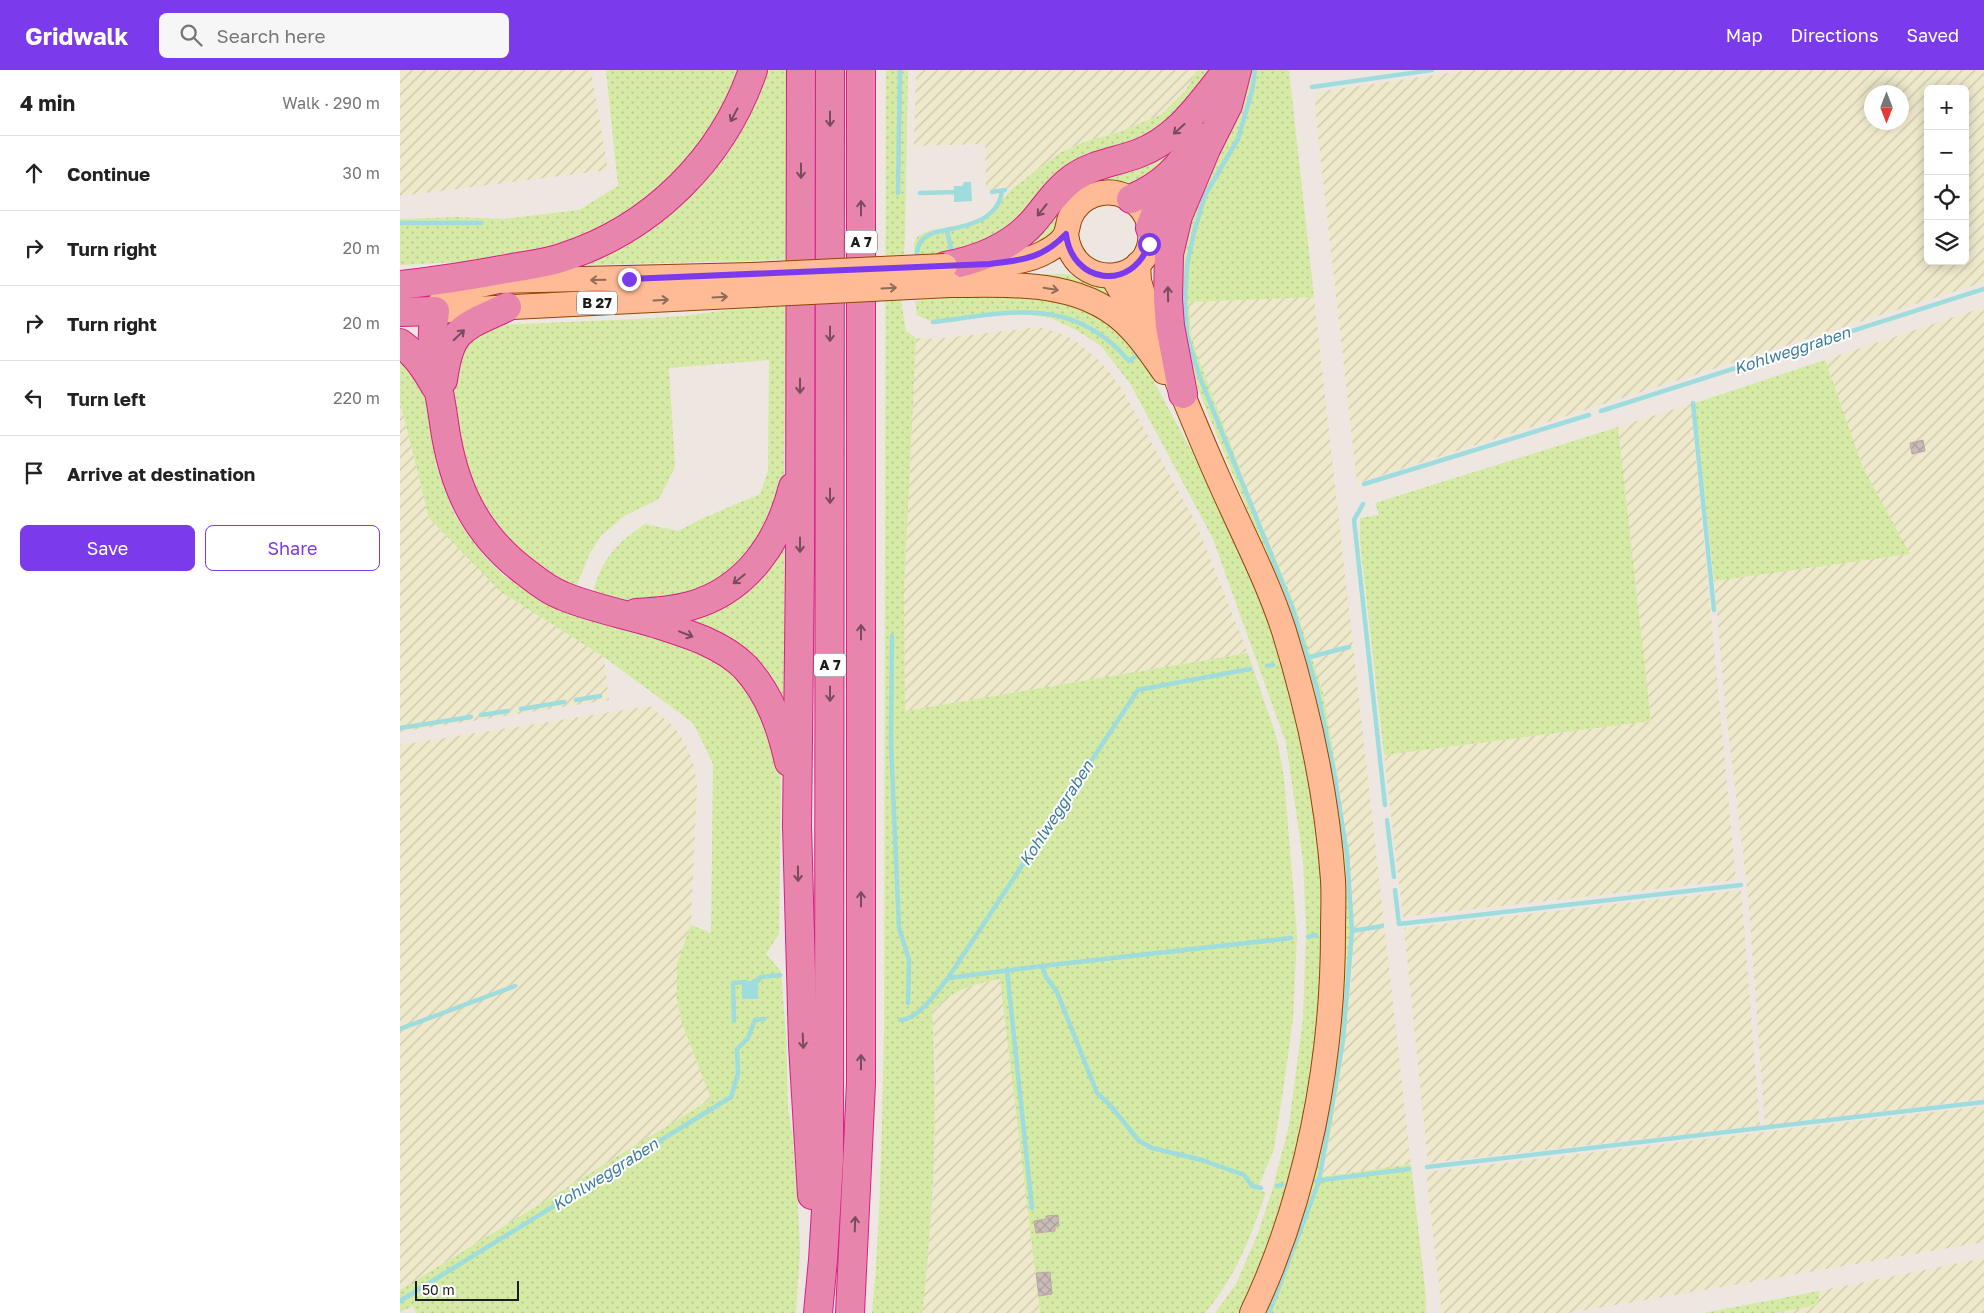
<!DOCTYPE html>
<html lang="en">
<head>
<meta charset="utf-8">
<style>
	:root { --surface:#fff; --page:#f6f6f6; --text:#222; --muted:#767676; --line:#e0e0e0; --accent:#7c3aed }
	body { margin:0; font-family:"Golos Text",sans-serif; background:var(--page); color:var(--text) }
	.controls { position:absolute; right:15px; top:15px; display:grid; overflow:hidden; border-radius:8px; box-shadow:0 2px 12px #0003 }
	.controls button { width:45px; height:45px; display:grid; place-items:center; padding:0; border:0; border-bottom:1px solid var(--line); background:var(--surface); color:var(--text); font:25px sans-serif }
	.compass { position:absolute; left:1464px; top:15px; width:45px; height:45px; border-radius:50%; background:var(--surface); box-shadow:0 2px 12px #0003; rotate:180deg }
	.scale { position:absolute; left:15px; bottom:12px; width:104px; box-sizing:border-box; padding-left:5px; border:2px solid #1c1c1c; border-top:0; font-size:14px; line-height:18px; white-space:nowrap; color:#1c1c1c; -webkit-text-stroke:4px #fff; paint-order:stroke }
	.stop { position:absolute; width:15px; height:15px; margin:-11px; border:4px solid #7c3aed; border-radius:50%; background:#fff }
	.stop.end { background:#7c3aed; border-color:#fff; box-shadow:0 1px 5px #0008 }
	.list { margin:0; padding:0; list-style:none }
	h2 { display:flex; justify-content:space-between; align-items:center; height:65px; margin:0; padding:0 20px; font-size:21px }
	h2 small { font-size:16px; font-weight:400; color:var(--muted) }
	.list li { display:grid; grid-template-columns:32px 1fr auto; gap:15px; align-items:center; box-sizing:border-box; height:75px; padding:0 20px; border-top:1px solid var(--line) }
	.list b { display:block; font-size:19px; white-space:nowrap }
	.list em { font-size:16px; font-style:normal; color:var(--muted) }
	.actions { display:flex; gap:10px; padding:15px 20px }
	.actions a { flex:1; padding:11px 0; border:1px solid var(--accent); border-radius:8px; text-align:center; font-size:18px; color:var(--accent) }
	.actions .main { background:var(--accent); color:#fff }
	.icon { flex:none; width:28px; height:28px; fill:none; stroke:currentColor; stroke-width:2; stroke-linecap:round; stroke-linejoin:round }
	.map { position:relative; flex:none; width:1584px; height:1243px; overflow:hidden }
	header { display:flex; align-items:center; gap:30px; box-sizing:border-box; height:70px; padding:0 25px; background:var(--accent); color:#fff }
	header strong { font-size:24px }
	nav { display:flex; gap:28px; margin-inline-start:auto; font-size:18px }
	.search { width:350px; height:45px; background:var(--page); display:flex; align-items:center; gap:12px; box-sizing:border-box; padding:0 18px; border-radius:8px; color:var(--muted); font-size:19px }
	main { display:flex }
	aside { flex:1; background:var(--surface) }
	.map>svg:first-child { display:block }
</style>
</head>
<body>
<header>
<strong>Gridwalk</strong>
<div class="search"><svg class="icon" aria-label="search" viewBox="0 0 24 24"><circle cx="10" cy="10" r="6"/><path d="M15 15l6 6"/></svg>Search here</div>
<nav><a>Map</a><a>Directions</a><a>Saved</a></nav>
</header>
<main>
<aside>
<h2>4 min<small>Walk · 290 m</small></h2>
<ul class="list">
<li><svg class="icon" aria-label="ahead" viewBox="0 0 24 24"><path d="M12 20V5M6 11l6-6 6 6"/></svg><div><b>Continue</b></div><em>30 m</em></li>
<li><svg class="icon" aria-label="right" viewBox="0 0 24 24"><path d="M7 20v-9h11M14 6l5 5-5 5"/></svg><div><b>Turn right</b></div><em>20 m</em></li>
<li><svg class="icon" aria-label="right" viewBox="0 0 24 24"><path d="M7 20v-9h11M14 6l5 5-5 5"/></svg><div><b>Turn right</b></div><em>20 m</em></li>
<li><svg class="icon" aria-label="left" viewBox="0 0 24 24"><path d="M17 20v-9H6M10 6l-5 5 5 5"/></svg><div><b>Turn left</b></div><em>220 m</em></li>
<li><svg class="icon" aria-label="arrive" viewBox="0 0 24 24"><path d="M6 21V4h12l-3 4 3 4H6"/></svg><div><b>Arrive at destination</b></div></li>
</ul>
<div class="actions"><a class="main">Save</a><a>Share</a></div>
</aside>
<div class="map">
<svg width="1584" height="1243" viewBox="0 0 1584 1243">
	<defs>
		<pattern id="farmland-furrows" width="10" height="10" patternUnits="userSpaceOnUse" patternTransform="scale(1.25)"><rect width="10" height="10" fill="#eee9cb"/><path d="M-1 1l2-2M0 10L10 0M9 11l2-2" fill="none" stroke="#ccc7ae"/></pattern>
		<pattern id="grass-dots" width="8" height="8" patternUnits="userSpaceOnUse" patternTransform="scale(1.25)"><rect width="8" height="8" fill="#d5eaa4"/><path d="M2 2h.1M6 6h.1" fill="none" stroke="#b6c88d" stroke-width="1.8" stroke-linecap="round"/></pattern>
		<pattern id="building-cross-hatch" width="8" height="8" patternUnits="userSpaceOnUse" patternTransform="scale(1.25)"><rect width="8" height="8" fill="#c9bbb7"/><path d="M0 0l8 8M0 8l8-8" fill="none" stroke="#aca09d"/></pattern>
	</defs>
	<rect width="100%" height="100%" fill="#eee7e1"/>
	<g fill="url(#farmland-furrows)" fill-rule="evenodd">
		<polygon points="0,0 191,0 208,100 0,126"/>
		<polygon points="516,0 797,0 786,20 762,44 720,62 687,71 661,82 613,118 586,121 585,74 514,76"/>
		<path d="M1069,0H1584V212L957,413L915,38L917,22ZM1528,19H1565V191H1528ZM1472,22H1502V52H1472Z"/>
		<polygon points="914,227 1011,1094 921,1107 931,1061 951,914 953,873 948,793 937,702 923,623 895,535 853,434 799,290 791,265 789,232"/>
		<polygon points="1584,237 1584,1029 1365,1056 1348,826 1326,643 1314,511 1509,484 1463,398 1425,290"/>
		<polygon points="639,257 665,265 677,272 702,293 722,319 796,453 848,583 505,641 504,521 516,268 536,269"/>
		<polygon points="0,331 29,448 101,522 204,587 209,630 0,662"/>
		<polygon points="1291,334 1336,810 1003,847 984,685 1251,651 1218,357"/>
		<polygon points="250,636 274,657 285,673 293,691 297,715 291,855 277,893 277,930 281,950 311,1029 0,1220 0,675"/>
		<polygon points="1341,820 1360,1056 1028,1093 1004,858"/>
		<polygon points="600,909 640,1243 522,1243 527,1199 534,1108 536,997 532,940 552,923 579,913"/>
		<polygon points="1584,1036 1584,1172 1169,1243 1042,1243 1026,1102"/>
		<polygon points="1584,1188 1584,1243 1376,1243 1418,1235 1419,1221"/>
	</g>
	<g fill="url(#grass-dots)">
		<polygon points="206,0 343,0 324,45 260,122 186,168 114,189 0,195 0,149 58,147 104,149 179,140 218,116"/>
		<polygon points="361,0 386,0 386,190 182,195 179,189 230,166"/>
		<path d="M486,0H508L505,166L501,230L506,261L516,268L504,521L505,641L848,583L877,669L884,707L897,865L893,949L883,1021L874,1079L857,1120L866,1122C851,1167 836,1206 805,1243H640L600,909C569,915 557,919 532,940C538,1041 534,1143 522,1243H472C481,1149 482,1054 484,960Z"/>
		<polygon points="797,0 810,0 787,38 600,167 542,185 514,186 514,173 518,166 528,161 575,152 592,140 613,118 661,82 687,71 720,62 762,44 786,20"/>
		<polygon points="848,0 889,0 914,227 789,232 791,265 799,290 853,434 895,535 923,623 937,702 948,793 953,873 945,972 931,1061 921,1107 1011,1094 1026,1227 1026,1243 865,1243 903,1143 920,1075 941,956 944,906 945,846 887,536 793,307 779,248 780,180"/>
		<path d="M788,61L763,106L665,133C656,146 655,166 641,176C634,180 618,180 609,181L661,129Z"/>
		<polygon points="643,204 667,204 674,206 692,216 709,220 724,234 655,208 643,206"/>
		<polygon points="603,222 666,228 720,261 748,298 752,308 828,449 880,583 896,644 916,748 923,827 921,931 910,1025 878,1153 842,1243 815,1243 836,1214 858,1163 872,1121 889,1055 903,948 906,862 903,790 886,673 813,469 731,315 701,276 678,261 651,248 617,243 533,252 517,245 515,231"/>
		<path d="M387,236L384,407L381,427L357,479L303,522L250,530H228L193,523C201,489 217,473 245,454L278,461L301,449L360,424L368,400L369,290L269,298L275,397L259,429L224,446L201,466L190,483L176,517L146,504L108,472L76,426L58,366L52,306V296L78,260L94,255L237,249L284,246L335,239Z"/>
		<polygon points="0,285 13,296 28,333 36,394 55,445 68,465 84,486 104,506 151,537 179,547 252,563 314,588 334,603 349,621 377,680 381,706 379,864 366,884 381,901 386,964 388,1038 392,1063 398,1136 400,1182 396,1243 16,1243 13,1236 0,1242 0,1220 311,1029 281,950 277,930 277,893 291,855 311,863 313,694 293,653 204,587 101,522 29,448 0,331"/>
		<polygon points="1425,290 1463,398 1510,484 1314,511 1295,333"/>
		<polygon points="1218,357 1251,651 984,685 960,472 960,448 979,445 975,433"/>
		<polygon points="385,469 390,470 390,631 383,633 281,545"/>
		<polygon points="1419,1221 1418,1235 1376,1243 1303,1243"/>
	</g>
	<g fill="#9fdcdd">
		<polygon points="564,112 571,112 572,131 554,132 554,116 562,116"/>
		<rect x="342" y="911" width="16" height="18"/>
	</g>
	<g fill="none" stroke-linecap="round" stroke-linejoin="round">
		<g stroke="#9fdcdd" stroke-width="4.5">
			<polyline points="855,0 852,21 838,69 805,125 794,162 787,196 785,232 787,265 799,305 892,537 917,619 934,703 947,784 952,861 943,970 919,1111 869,1243"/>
			<polyline points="912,17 1032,0"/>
			<polyline points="592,122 605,120"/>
			<polyline points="498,123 500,0"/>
			<polyline points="520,123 558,122"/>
			<polyline points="0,153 81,153"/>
			<path d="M551,179L547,160C571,155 598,149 602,121"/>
			<path d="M517,183C518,166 533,162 547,160"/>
			<path d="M533,252C609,243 672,224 729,291L736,286"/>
			<polyline points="1293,333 1314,540"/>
			<polyline points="1201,341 1584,219"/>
			<polyline points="964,414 1189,345"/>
			<polyline points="963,434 954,450 985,735"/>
			<polyline points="492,566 491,674 499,858 509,890 508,933"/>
			<polyline points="910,587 949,577"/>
			<polyline points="867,596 873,595"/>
			<polyline points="176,630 200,626"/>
			<polyline points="121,639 164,632"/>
			<polyline points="81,645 108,641"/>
			<polyline points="0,658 71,647"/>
			<polyline points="987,750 994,807"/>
			<polyline points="995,820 999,854 1341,815"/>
			<polyline points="952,861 982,856"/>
			<polyline points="908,867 916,865"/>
			<polyline points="642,896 646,907 657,922 697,1023 709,1034 739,1071 752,1078 802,1090 844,1105 852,1116 861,1118"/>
			<polyline points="607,900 632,1138"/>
			<polyline points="548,908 642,896 891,868"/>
			<polyline points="354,911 358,911 361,907 380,905"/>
			<path d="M500,950C518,950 537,922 548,908L738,620L850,599"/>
			<polyline points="334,951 333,913 346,912"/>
			<polyline points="0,959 115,916"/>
			<polyline points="1027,1097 1584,1032"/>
			<polyline points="915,1111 1009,1099"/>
			<polyline points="877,1116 882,1115"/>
			<polyline points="0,1231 331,1027 338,1004 337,979 348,968 355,950 364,949"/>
		</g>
	</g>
	<g fill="url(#building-cross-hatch)" stroke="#bfa9a3">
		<polygon points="1523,370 1525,381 1512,384 1510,373"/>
		<polygon points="658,1145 659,1156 655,1156 655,1161 636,1163 634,1151 646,1149 646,1146"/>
		<polygon points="650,1202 652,1224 639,1226 636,1203"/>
	</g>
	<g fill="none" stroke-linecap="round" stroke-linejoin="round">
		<defs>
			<g id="major">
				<path d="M738,194L739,211L746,234C770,293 793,352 819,410C841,460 867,509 884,561C909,642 927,725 933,810C934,827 933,845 933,863C933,990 907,1128 852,1243"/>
				<path d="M569,195C594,194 626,194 647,181C653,178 664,170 666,163C668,158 668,153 670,148C679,126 705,116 727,127C739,133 748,145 750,159C757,215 673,225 666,164"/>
				<polyline points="712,206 742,256"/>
				<path d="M550,215C613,215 685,209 731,259C744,272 754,288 764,302"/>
				<polyline points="35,241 43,228 61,219 99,211 352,205"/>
				<polyline points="35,241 353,225"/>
			</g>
			<g id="highway">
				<polyline points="401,0 400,493 397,756 403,975 412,1125"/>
				<path d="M731,129C763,115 780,98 798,67"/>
				<polyline points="750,158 756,142 783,107"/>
				<path d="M545,196C578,190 609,178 632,153C646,137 656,120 673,108C693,94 715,92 737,84C775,70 797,39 821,8"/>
				<path d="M0,215C37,211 75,205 112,198C129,195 148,193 164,187C253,158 323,88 353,0"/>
				<path d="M0,242L35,241C28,281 39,314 44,353C53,417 75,465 128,504C138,512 150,521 163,526C192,538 224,544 254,553C285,563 321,573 345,597C370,624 381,657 389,692"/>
				<path d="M0,273C16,284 26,300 35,316"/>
				<path d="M43,310C50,258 62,258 107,237"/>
				<polyline points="783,324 770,256 768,229 769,184 778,146 806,79 828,35 837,0"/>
				<path d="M236,543C254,542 272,541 290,536C347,520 379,472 393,417"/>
				<polyline points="418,1243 423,1190 429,1090 430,0"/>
				<polyline points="450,1243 461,1013 461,0"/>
			</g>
		</defs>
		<use href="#major" stroke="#934400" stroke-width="26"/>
		<use href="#highway" stroke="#db1e86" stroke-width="30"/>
		<use href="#major" stroke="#febb95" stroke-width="24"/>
		<use href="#highway" stroke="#e885ac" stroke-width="28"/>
		<defs>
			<g id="major-bridge">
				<polyline points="352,205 545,196"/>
				<polyline points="353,225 550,215"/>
			</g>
		</defs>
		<use href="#major-bridge" stroke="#934400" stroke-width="26" stroke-linecap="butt"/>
		<use href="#major-bridge" stroke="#febb95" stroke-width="24"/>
	</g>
	<defs><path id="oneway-shaft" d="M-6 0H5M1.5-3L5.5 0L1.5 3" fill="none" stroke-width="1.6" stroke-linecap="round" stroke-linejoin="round" transform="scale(1.25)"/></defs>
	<g stroke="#784b5d">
		<use href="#oneway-shaft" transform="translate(334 45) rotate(118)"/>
		<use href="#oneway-shaft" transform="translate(430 49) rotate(90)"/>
		<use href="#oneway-shaft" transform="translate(779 59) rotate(138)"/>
		<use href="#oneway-shaft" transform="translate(401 101) rotate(90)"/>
		<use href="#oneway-shaft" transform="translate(461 138) rotate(-90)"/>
		<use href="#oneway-shaft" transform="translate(642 140) rotate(128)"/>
		<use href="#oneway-shaft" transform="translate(768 224) rotate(-91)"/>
		<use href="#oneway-shaft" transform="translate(430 264) rotate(90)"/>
		<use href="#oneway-shaft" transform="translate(59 265) rotate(-44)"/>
		<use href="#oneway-shaft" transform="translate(400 316) rotate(90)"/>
		<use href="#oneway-shaft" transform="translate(430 426) rotate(90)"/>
		<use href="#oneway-shaft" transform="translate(400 475) rotate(90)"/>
		<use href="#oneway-shaft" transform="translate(339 509) rotate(141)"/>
		<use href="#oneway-shaft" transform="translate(461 562) rotate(-90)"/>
		<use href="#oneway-shaft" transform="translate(286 564) rotate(21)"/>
		<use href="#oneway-shaft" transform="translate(430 624) rotate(90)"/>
		<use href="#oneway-shaft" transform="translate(398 804) rotate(89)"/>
		<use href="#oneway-shaft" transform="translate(461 829) rotate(-90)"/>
		<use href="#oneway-shaft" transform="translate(403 971) rotate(88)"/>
		<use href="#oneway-shaft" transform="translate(461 992) rotate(-90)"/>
		<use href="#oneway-shaft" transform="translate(455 1154) rotate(-88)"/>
	</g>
	<g stroke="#8d6c58">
		<use href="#oneway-shaft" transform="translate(198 210) rotate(179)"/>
		<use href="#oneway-shaft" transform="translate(489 218) rotate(-3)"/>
		<use href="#oneway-shaft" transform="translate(651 219) rotate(10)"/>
		<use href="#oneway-shaft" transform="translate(320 227) rotate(-3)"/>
		<use href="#oneway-shaft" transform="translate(261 230) rotate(-3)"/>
	</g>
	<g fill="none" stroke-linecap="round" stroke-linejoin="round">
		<path stroke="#7c3aed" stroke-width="6" d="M229,209L589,194C622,190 642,189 666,164C672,214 732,222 749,174"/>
	</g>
	<g text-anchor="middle" stroke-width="4" stroke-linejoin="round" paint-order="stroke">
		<g fill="#fff" stroke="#606060" stroke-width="1">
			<rect x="445" y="160.5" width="32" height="23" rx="4"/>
			<rect x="177" y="221.5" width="40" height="23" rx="4"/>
			<rect x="414" y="583.5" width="32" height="23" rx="4"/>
		</g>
		<g font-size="14" font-weight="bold" fill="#1c1c1c">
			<text x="461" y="177">A 7</text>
			<text x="197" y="238">B 27</text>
			<text x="430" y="600">A 7</text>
		</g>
		<g font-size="16" font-style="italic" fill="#3e7c96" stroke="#fff">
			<text transform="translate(1392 280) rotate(-18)" y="6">Kohlweggraben</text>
			<text transform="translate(656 743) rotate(-57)" y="6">Kohlweggraben</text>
			<text transform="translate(205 1104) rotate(-32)" y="6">Kohlweggraben</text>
		</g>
	</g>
</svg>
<div class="controls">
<button>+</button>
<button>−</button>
<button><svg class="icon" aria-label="locate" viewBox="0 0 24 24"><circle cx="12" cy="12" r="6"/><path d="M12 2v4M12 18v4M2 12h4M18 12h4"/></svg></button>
<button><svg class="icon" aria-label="layers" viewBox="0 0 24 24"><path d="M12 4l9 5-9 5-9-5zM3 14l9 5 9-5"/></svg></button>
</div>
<svg class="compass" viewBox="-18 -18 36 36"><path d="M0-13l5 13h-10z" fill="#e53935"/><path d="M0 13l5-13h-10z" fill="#767676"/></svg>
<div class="scale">50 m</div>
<div class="stop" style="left:749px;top:174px"></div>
<div class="stop end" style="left:229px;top:209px"></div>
</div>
</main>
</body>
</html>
